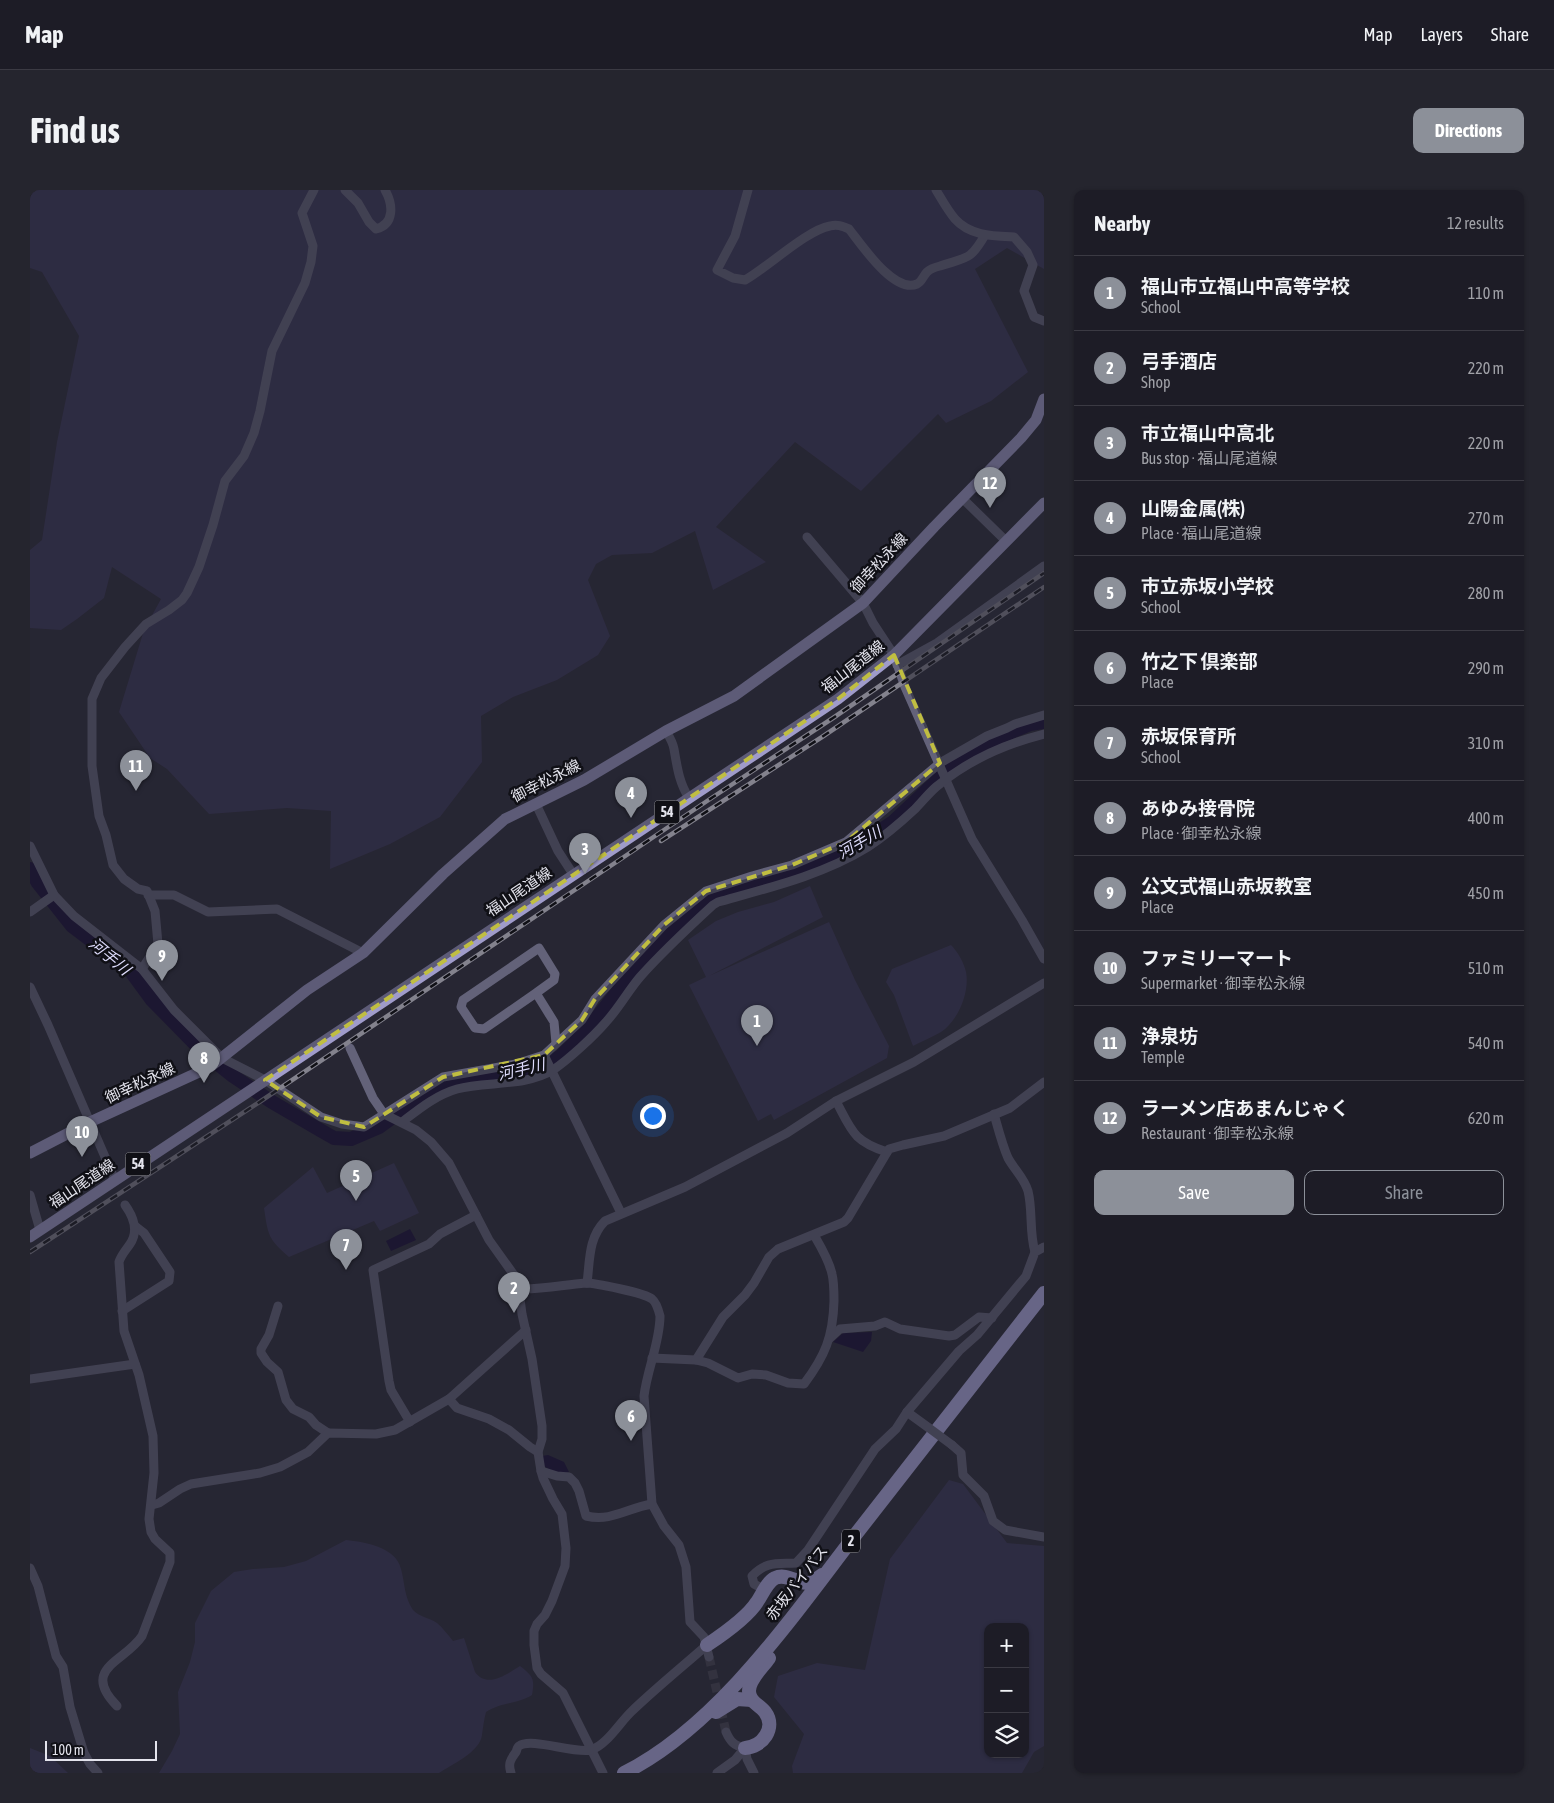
<!DOCTYPE html>
<html lang="en">
<head>
<meta charset="utf-8">
<style>
	:root { --surface:#1d1c26; --page:#25252e; --text:#f1f3f6; --muted:#a0a1a7; --line:#3b3a43; --accent:#8c9099 }
	body { margin:0; font-family:"Asap Condensed","Noto Sans JP",sans-serif; background:var(--page); color:var(--text) }
	.controls { position:absolute; right:15px; bottom:15px; display:grid; overflow:hidden; border-radius:10px; box-shadow:0 1px 4px #0004 }
	.controls button { width:45px; height:45px; display:grid; place-items:center; padding:0; border:0; border-bottom:1px solid var(--line); background:var(--surface); color:var(--text); font:25px sans-serif }
	.scale { position:absolute; left:15px; bottom:12px; width:112px; box-sizing:border-box; padding-left:5px; border:2px solid #e4e4ed; border-top:0; font-size:14px; line-height:18px; white-space:nowrap; color:#e4e4ed; -webkit-text-stroke:4px #101016; paint-order:stroke }
	.you { position:absolute; left:622px; top:925px; width:18px; height:18px; margin:-12px; border:4px solid #fff; border-radius:50%; background:#1a73e8; box-shadow:0 0 0 8px #1a73e833 }
	.badge { display:grid; place-items:center; width:32px; height:32px; border-radius:50%; background:var(--accent); color:#fff; font-size:16px; font-weight:700 }
	.pin { position:absolute; translate:-50% -41px; filter:drop-shadow(0 1px 2px #0008) }
	.pin::after { content:''; position:absolute; top:26px; width:18px; height:15px; background:inherit; clip-path:polygon(0 0,100% 0,50% 100%) }
	.list { margin:0; padding:0; list-style:none }
	h2 { display:flex; justify-content:space-between; align-items:center; height:65px; margin:0; padding:0 20px; font-size:21px }
	h2 small { font-size:16px; font-weight:400; color:var(--muted) }
	.list li { display:grid; grid-template-columns:32px 1fr auto; gap:15px; align-items:center; box-sizing:border-box; height:75px; padding:0 20px; border-top:1px solid var(--line) }
	.list b { display:block; font-size:19px; white-space:nowrap }
	.list p { margin:0; font-size:16px; white-space:nowrap; color:var(--muted) }
	.list em { font-size:16px; font-style:normal; color:var(--muted) }
	.actions { display:flex; gap:10px; padding:15px 20px }
	.actions a { flex:1; padding:11px 0; border:1px solid var(--accent); border-radius:10px; text-align:center; font-size:18px; color:var(--accent) }
	.actions .main { background:var(--accent); color:#fff }
	.icon { flex:none; width:28px; height:28px; fill:none; stroke:currentColor; stroke-width:2; stroke-linecap:round; stroke-linejoin:round }
	.map { position:relative; flex:none; width:1014px; height:1583px; overflow:hidden; border-radius:10px }
	header { display:flex; align-items:center; gap:30px; box-sizing:border-box; height:70px; padding:0 25px; background:var(--surface); border-bottom:1px solid var(--line) }
	header strong { font-size:24px }
	nav { display:flex; gap:28px; margin-inline-start:auto; font-size:18px }
	.intro { display:flex; align-items:center; justify-content:space-between; box-sizing:border-box; height:120px; padding:0 30px }
	h1 { margin:0; font-size:35px }
	.button { padding:12px 22px; border-radius:10px; background:var(--accent); color:#fff; font-size:18px; font-weight:700 }
	main { display:flex; gap:30px; padding:0 30px }
	aside { flex:1; background:var(--surface); border-radius:10px; box-shadow:0 1px 4px #0004 }
	.map>svg:first-child { display:block }
</style>
</head>
<body>
<header>
<strong>Map</strong>
<nav><a>Map</a><a>Layers</a><a>Share</a></nav>
</header>
<div class="intro"><h1>Find us</h1><a class="button">Directions</a></div>
<main>
<div class="map">
<svg width="1014" height="1583" viewBox="0 0 1014 1583">
	<rect width="100%" height="100%" fill="#272633"/>
	<g fill="#373355" fill-rule="evenodd">
		<polygon points="0,0 1014,0 1014,79 977,58 945,79 998,182 961,211 916,233 908,224 831,301 765,252 686,337 736,372 683,400 665,341 622,363 582,365 566,374 558,390 580,446 568,465 527,490 483,507 451,526 452,572 410,627 360,654 300,679 301,621 257,618 179,624 137,579 120,568 89,522 114,440 131,409 82,377 74,408 47,429 31,440 0,438 0,360 12,350 27,252 49,146 12,82 0,78"/>
		<polygon points="780,696 793,727 679,786 799,732 825,790 859,856 857,868 744,930 741,924 728,931 659,795 676,787 658,750 686,731 708,722 744,712"/>
		<path d="M921,755C928,762 934,773 936,782C940,802 928,831 911,842C903,847 892,851 883,856L864,805L856,792L862,779Z"/>
		<path d="M364,973L389,1023L350,1041L344,1031L259,1067C238,1049 238,1045 234,1018L283,977L297,1003Z"/>
		<path d="M919,1290L933,1294L977,1353L1014,1356V1556L1004,1562L992,1583H763L762,1576L774,1544L744,1507L748,1486L787,1473L835,1480L860,1369ZM958,1437H995V1564H958Z"/>
		<path d="M316,1350C335,1352 366,1357 371,1379C375,1393 374,1407 383,1420C389,1427 400,1428 407,1433C413,1438 418,1445 423,1451L434,1448L445,1482C457,1499 477,1484 490,1476C503,1486 505,1489 502,1505C488,1514 471,1512 456,1522C454,1530 453,1537 452,1545C450,1562 421,1575 409,1583H129L142,1561L150,1544L148,1502L160,1472L165,1452V1433L181,1401L204,1382L223,1379L254,1377L276,1371Z"/>
		<polygon points="0,1558 20,1566 38,1583 0,1583"/>
	</g>
	<g fill="#110530">
		<polygon points="380,1039 386,1050 361,1061 356,1051"/>
		<polygon points="842,1142 841,1151 833,1162 803,1152 813,1143"/>
		<polygon points="518,1265 534,1272 539,1282 527,1284 512,1275 512,1266"/>
	</g>
	<g fill="none" stroke-linecap="round" stroke-linejoin="round">
		<polyline stroke="#110530" stroke-width="14" points="0,679 8,693 42,736 100,780 122,810 173,862 203,886 242,912 290,940 304,948 321,949 349,937 399,901 417,893 439,888 484,884 512,877 531,866 558,839 607,777 663,723 684,709 774,680 821,660 863,632 927,572 958,552 1000,534 1014,532"/>
		<polyline stroke="#43424f" stroke-width="9" stroke-dasharray="9 4.5" stroke-linecap="butt" points="679,1467 696,1542"/>
		<g stroke="#636279" stroke-width="9">
			<path d="M315,0L328,13L339,32L346,39C365,34 363,14 355,0"/>
			<path d="M718,0L705,46L687,80L703,88L715,90C738,77 777,40 800,36C807,34 812,36 819,39C831,54 864,104 887,94C892,92 893,86 897,82C900,79 906,77 910,76C937,67 940,71 955,45"/>
			<path d="M906,0C912,10 918,21 925,29C940,46 964,46 984,47L997,62L1003,75L994,101L1004,127L1014,131"/>
			<polyline points="932,308 976,351"/>
			<polyline points="777,347 833,413 843,433 864,465 875,497 942,649 992,730 1014,769"/>
			<polyline points="867,475 907,453 1014,376"/>
			<path d="M636,541C639,546 643,553 644,559C647,576 649,593 659,608"/>
			<polyline points="506,614 528,661 543,684"/>
			<polyline points="0,656 24,705 44,726 112,779 144,820 192,868 235,890 291,927 312,934 334,937 413,887 486,874 514,865 552,830 565,809 634,735 676,701 722,686 762,675 816,652 910,573 957,546 977,538 985,534 1014,525"/>
			<polyline points="118,705 144,705 178,722 247,719 333,763"/>
			<polyline points="0,722 24,705"/>
			<polyline points="112,779 128,754 125,721 117,701 108,699 94,689 83,675 76,645 69,626 62,576 62,509 71,488 95,457 116,434 139,420 152,410 157,403 169,377 183,335 195,291 214,266 224,243 230,221 242,161 275,93 281,72 283,56 272,23 284,0"/>
			<polyline points="0,797 18,835 85,990"/>
			<polyline points="506,803 524,790 525,784 509,758 433,810 431,817 445,838 454,839 506,803 524,832 526,853"/>
			<path d="M320,858L343,908L354,924L386,940L401,952L419,973L459,1050L494,1099C514,1099 534,1095 555,1093C565,1093 615,1103 622,1109C626,1112 629,1122 630,1126C630,1152 617,1180 614,1206L622,1314L634,1336L649,1355L656,1377L660,1432L674,1447L679,1467"/>
			<polyline points="514,865 591,1023"/>
			<path d="M806,911C822,941 823,951 857,962"/>
			<path d="M964,924C968,938 972,954 978,968C984,979 994,988 998,1001C1003,1021 999,1042 1005,1062"/>
			<path d="M372,932C389,919 406,905 427,899C456,891 495,897 523,880C539,869 563,847 576,832C589,818 598,801 610,787C633,761 658,738 683,715L688,712C738,698 793,685 838,657C855,646 870,633 885,619C892,612 898,604 906,597C937,571 975,554 1014,544"/>
			<polyline points="0,1005 10,1040"/>
			<path d="M557,1093C560,1071 558,1048 575,1031L655,997L757,943L806,911L884,872L1014,793"/>
			<polyline points="494,1099 490,1109 492,1124 502,1169 512,1236 512,1249 508,1262 511,1281 513,1288 523,1309 532,1324 536,1358 535,1376 522,1411 515,1425 507,1434 504,1441 504,1455 507,1478 511,1484 533,1503 573,1583"/>
			<polyline points="248,1116 239,1145 231,1159 231,1163 237,1172 248,1182 256,1210 263,1219 279,1227 286,1235 298,1243"/>
			<polyline points="92,1121 139,1091 140,1082 114,1043 105,1036"/>
			<polyline points="799,1149 810,1139 845,1136 855,1132 870,1139 919,1146 925,1145 949,1127 962,1128"/>
			<polyline points="622,1168 666,1170 693,1127 715,1105 724,1093 739,1067 748,1059 814,1032 818,1028 859,959 873,955 914,946 980,918 1014,892"/>
			<path d="M666,1170L678,1173L708,1188L722,1184L736,1185L758,1193L774,1194C795,1166 803,1147 804,1111C804,1102 804,1092 802,1084C799,1070 791,1057 784,1045"/>
			<polyline points="0,1189 105,1174"/>
			<polyline points="419,1209 427,1218 459,1229 479,1240 500,1257 508,1262"/>
			<polyline points="877,1222 899,1238"/>
			<polyline points="380,1232 361,1200 359,1191 343,1080 399,1054 410,1044 446,1025"/>
			<polyline points="922,1255 931,1263 933,1285 954,1306 963,1331 975,1340 1014,1347"/>
			<path d="M511,1281L527,1286L539,1287L545,1293L549,1301L556,1326C582,1332 597,1318 622,1314"/>
			<polyline points="122,1315 129,1313 150,1299 161,1294 230,1283 250,1277 278,1262 298,1243 346,1244 365,1240 419,1209 496,1140"/>
			<polyline points="0,1378 8,1396 26,1466 33,1477 40,1517 54,1563 60,1574 68,1583"/>
			<path d="M735,1400L724,1394L722,1386C736,1371 747,1374 766,1373L778,1360L845,1259L866,1239L877,1222L929,1161L947,1145L996,1086L1005,1062L1014,1057"/>
			<path d="M87,1516C50,1478 95,1472 112,1446L140,1372V1363L125,1349L121,1342L119,1329L124,1283L123,1246L109,1185L94,1141L89,1072C91,1065 96,1060 100,1054C109,1041 103,1026 95,1015"/>
			<path d="M696,1542C700,1551 704,1556 715,1558"/>
			<polyline points="715,1558 717,1569 724,1583"/>
			<path d="M481,1583C478,1574 480,1570 486,1562C487,1560 487,1557 489,1556C501,1547 544,1564 561,1560C577,1555 590,1532 602,1521C626,1498 652,1477 677,1455"/>
			<polyline points="687,1583 705,1570 715,1558"/>
		</g>
		<g stroke="#9f9bca" stroke-width="11">
			<polyline points="0,963 60,932 180,877 277,800 333,763 413,684 475,629 554,590 636,541 704,506 833,413 904,337 991,248 1006,230 1014,209"/>
			<polyline points="0,1047 808,509 864,465 1014,313"/>
		</g>
		<g stroke="#b6b1ea" stroke-width="14">
			<path d="M677,1455C692,1445 717,1428 727,1412C732,1405 737,1392 745,1388C758,1382 771,1397 783,1392C786,1390 789,1387 792,1385"/>
			<polyline points="686,1522 707,1509 722,1510"/>
			<path d="M715,1558C732,1557 747,1538 735,1522C730,1515 719,1512 719,1501C719,1489 733,1477 739,1468"/>
			<path d="M594,1583C688,1536 763,1426 826,1344C889,1264 951,1183 1014,1103"/>
		</g>
		<defs>
			<g id="rail">
				<polyline points="631,651 792,547 1014,397"/>
				<polyline points="0,1062 231,911 683,607 803,528 1014,383"/>
			</g>
		</defs>
		<use href="#rail" stroke="#83828d" stroke-width="4.5"/>
		<use href="#rail" stroke="#101016" stroke-width="2.5" stroke-dasharray="8" stroke-linecap="butt"/>
		<polyline stroke="#636279" stroke-width="9" points="899,1238 922,1255"/>
	</g>
	<path d="M0 0H1014V1583H0ZM864,465L910,573L816,652L762,675L676,701L634,735L565,809L552,830L514,865L413,887L334,937L291,927L235,890L808,509Z" fill="#272633" fill-opacity=".55" fill-rule="evenodd"/>
	<path fill="none" stroke="#c0be41" stroke-width="4" stroke-dasharray="10 6" stroke-linejoin="round" d="M864,465L910,573L816,652L762,675L676,701L634,735L565,809L552,830L514,865L413,887L334,937L291,927L235,890L808,509Z"/>
	<g text-anchor="middle" stroke-width="5" stroke-linejoin="round" paint-order="stroke">
		<g fill="#101016" stroke="#a4a4ac" stroke-width="1">
			<rect x="624.5" y="610.5" width="25" height="23" rx="4"/>
			<rect x="95.5" y="962.5" width="25" height="23" rx="4"/>
			<rect x="812" y="1339.5" width="18" height="23" rx="4"/>
		</g>
		<g font-size="14" font-weight="bold" fill="#e4e4ed">
			<text x="637" y="627">54</text>
			<text x="108" y="979">54</text>
			<text x="821" y="1356">2</text>
		</g>
		<g font-size="15" fill="#e4e4ed" stroke="#101016">
			<text transform="translate(849 373) rotate(-47)" y="5">御幸松永線</text>
			<text transform="translate(823 477) rotate(-38)" y="5">福山尾道線</text>
			<text transform="translate(516 591) rotate(-27)" y="5">御幸松永線</text>
			<text transform="translate(489 702) rotate(-34)" y="5">福山尾道線</text>
			<text transform="translate(110 893) rotate(-25)" y="5">御幸松永線</text>
			<text transform="translate(52 994) rotate(-34)" y="5">福山尾道線</text>
			<text transform="translate(767 1393) rotate(-52)" y="5">赤坂バイパス</text>
		</g>
		<g font-size="16" font-style="italic" fill="#dddbfb" stroke="#101016">
			<text transform="translate(829 652) rotate(-30)" y="6">河手川</text>
			<text transform="translate(80 766) rotate(40)" y="6">河手川</text>
			<text transform="translate(491 879) rotate(-13)" y="6">河手川</text>
		</g>
	</g>
</svg>
<div class="controls">
<button>+</button>
<button>−</button>
<button><svg class="icon" aria-label="layers" viewBox="0 0 24 24"><path d="M12 4l9 5-9 5-9-5zM3 14l9 5 9-5"/></svg></button>
</div>
<div class="scale">100 m</div>
<div class="you"></div>
<div class="pin badge" style="left:727px;top:856px">1</div>
<div class="pin badge" style="left:484px;top:1123px">2</div>
<div class="pin badge" style="left:555px;top:684px">3</div>
<div class="pin badge" style="left:601px;top:628px">4</div>
<div class="pin badge" style="left:326px;top:1011px">5</div>
<div class="pin badge" style="left:601px;top:1251px">6</div>
<div class="pin badge" style="left:316px;top:1080px">7</div>
<div class="pin badge" style="left:174px;top:893px">8</div>
<div class="pin badge" style="left:132px;top:791px">9</div>
<div class="pin badge" style="left:52px;top:967px">10</div>
<div class="pin badge" style="left:106px;top:601px">11</div>
<div class="pin badge" style="left:960px;top:318px">12</div>
</div>
<aside>
<h2>Nearby<small>12 results</small></h2>
<ul class="list">
<li><span class="badge">1</span><div><b>福山市立福山中高等学校</b><p>School</p></div><em>110 m</em></li>
<li><span class="badge">2</span><div><b>弓手酒店</b><p>Shop</p></div><em>220 m</em></li>
<li><span class="badge">3</span><div><b>市立福山中高北</b><p>Bus stop · 福山尾道線</p></div><em>220 m</em></li>
<li><span class="badge">4</span><div><b>山陽金属(株)</b><p>Place · 福山尾道線</p></div><em>270 m</em></li>
<li><span class="badge">5</span><div><b>市立赤坂小学校</b><p>School</p></div><em>280 m</em></li>
<li><span class="badge">6</span><div><b>竹之下 倶楽部</b><p>Place</p></div><em>290 m</em></li>
<li><span class="badge">7</span><div><b>赤坂保育所</b><p>School</p></div><em>310 m</em></li>
<li><span class="badge">8</span><div><b>あゆみ接骨院</b><p>Place · 御幸松永線</p></div><em>400 m</em></li>
<li><span class="badge">9</span><div><b>公文式福山赤坂教室</b><p>Place</p></div><em>450 m</em></li>
<li><span class="badge">10</span><div><b>ファミリーマート</b><p>Supermarket · 御幸松永線</p></div><em>510 m</em></li>
<li><span class="badge">11</span><div><b>浄泉坊</b><p>Temple</p></div><em>540 m</em></li>
<li><span class="badge">12</span><div><b>ラーメン店あまんじゃく</b><p>Restaurant · 御幸松永線</p></div><em>620 m</em></li>
</ul>
<div class="actions"><a class="main">Save</a><a>Share</a></div>
</aside>
</main>
</body>
</html>
